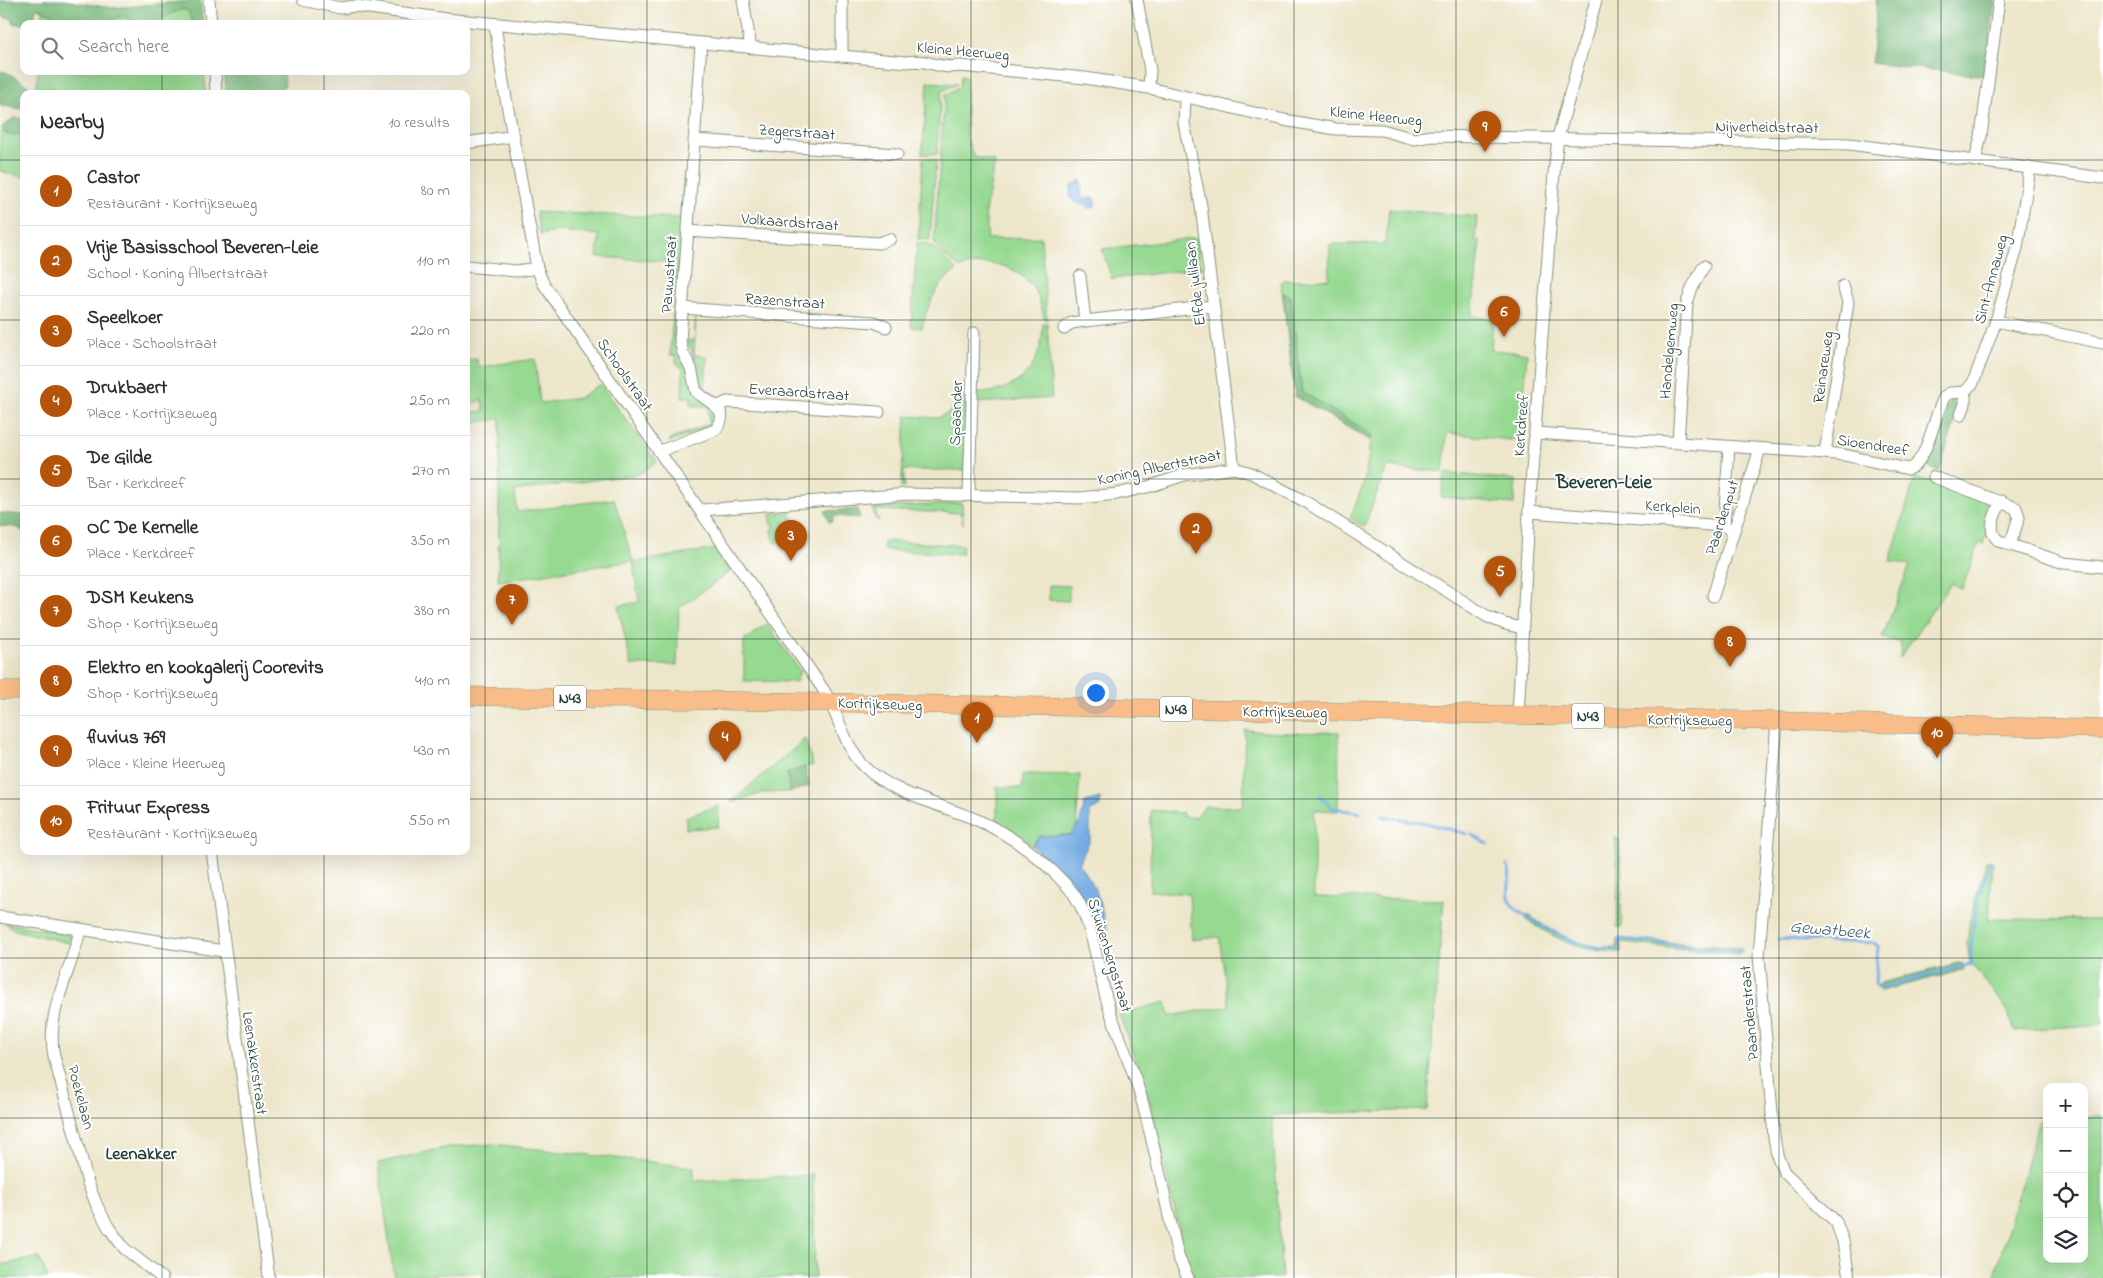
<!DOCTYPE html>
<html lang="en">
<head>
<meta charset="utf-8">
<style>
	:root { --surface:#fff; --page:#f7f7f7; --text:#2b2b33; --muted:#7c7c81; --line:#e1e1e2; --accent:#b45309 }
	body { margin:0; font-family:"Indie Flower",sans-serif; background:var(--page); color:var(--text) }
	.controls { position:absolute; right:15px; bottom:15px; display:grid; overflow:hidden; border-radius:10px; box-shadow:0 5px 20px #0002 }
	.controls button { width:45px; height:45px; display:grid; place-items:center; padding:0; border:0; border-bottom:1px solid var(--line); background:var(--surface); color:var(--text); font:25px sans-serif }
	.you { position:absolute; left:1095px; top:692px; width:18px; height:18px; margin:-12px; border:4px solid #fff; border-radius:50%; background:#1a73e8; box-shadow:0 0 0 8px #1a73e833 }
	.badge { display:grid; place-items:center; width:32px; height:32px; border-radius:50%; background:var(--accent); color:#fff; font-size:16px; font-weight:700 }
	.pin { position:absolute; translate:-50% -41px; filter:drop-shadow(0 1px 2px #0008) }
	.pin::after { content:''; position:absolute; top:26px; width:18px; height:15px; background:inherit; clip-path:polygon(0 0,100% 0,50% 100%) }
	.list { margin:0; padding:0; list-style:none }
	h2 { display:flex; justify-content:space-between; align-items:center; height:65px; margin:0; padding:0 20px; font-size:21px }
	h2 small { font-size:16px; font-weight:400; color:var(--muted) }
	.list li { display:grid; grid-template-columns:32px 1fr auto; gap:15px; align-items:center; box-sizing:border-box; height:70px; padding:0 20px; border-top:1px solid var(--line) }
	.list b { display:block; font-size:19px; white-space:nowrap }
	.list p { margin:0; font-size:16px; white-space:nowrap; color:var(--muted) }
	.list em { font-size:16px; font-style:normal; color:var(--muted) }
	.icon { flex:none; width:28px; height:28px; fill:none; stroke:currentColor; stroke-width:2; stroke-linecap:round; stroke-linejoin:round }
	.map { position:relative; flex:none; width:2103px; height:1278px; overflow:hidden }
	.search { position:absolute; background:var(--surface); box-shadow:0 5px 20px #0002; left:20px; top:20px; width:450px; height:55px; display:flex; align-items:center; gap:12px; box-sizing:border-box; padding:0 18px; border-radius:10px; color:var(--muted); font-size:19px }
	.panel { position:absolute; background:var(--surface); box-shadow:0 5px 20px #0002; left:20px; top:90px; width:450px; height:765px; border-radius:10px }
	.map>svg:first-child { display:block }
</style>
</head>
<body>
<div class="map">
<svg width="2103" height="1278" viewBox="0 0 2103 1278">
	<rect width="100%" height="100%" fill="#fff"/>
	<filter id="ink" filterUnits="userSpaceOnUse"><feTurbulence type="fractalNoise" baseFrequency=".02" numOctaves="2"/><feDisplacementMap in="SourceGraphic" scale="10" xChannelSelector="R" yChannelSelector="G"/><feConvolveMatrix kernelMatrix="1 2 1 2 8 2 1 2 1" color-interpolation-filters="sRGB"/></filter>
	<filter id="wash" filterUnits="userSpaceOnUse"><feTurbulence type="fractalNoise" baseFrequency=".0096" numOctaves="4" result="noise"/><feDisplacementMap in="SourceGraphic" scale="20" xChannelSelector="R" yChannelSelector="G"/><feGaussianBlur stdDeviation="1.12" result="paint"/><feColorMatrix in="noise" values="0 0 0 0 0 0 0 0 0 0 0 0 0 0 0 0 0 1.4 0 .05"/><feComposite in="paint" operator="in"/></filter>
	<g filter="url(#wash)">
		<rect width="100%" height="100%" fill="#ede6ca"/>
		<g fill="#96d991" stroke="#5a8b62">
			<polygon points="44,0 112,8 180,3 200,24 42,24"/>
			<polygon points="38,71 204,71 206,94 36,94"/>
			<path d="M961,75L966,76V136L974,157L995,162L985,212L988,239L1041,237L1047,320L1044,318C1041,308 1040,297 1033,288C1016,263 987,259 960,268L939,251L934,242L945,95L960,86Z"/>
			<polygon points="928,82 957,84 942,91 941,95 937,154 922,154"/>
			<polygon points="24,131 24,177 0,171 0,132"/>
			<polygon points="923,158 936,160 930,240 918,239"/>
			<polygon points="684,173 688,174 676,338 687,368 716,409 714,425 670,442 669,440 709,424 708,406 691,406 691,397 682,397 683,370 676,362 676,356 670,355 677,262 597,257 599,235 560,231 540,235 536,212 680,218"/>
			<polygon points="1389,209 1477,217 1475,240 1480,241 1472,316 1493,319 1491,350 1527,353 1520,441 1447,433 1443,472 1387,467 1364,527 1350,518 1364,482 1371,441 1295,396 1281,283 1284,280 1329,279 1330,244 1385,244"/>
			<polygon points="1197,238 1201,268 1112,279 1102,249"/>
			<path d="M917,243L929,244L957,270C936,284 928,304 922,328L911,327Z"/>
			<polygon points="696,314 694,355 707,356 705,391 701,385 698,366 687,340 694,341"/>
			<path d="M1043,323H1047L1052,398L976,403L977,393C1020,393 1043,365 1043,323Z"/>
			<polygon points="477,359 478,367 535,359 540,403 579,398 600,384 657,462 639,474 515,491 517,512 614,499 633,561 498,581 500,419 466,423 466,413 484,411 482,400 466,407 466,360"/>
			<polygon points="967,395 965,470 904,470 904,487 901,488 906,416 937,418 948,413"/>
			<polygon points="1445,473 1516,480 1514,504 1441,497"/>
			<path d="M1915,478C1939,483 1977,490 1995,507L1983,544L1979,543L1962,589L1951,583L1900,658L1901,642L1882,638L1910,565L1890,561Z"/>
			<polygon points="962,503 963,524 961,513 875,510 879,521 875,518 872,508"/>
			<polygon points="790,512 798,537 774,543 772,530 774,529 774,524 771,524 771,514"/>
			<polygon points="884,541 963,545 962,554 883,550"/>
			<polygon points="716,549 731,571 679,608 677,665 631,665 618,606 639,602 633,562"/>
			<polygon points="1049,585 1069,586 1069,601 1049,600"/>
			<polygon points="767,624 800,671 796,682 744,681 744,640"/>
			<polygon points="1245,730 1278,733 1339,732 1338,811 1314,810 1314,897 1444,900 1427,1110 1272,1115 1282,1278 1195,1278 1187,1262 1181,1238 1150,1102 1119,1014 1166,1002 1169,1016 1229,1006 1219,937 1192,940 1189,894 1150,891 1151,810 1183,813 1183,817 1196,817 1205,806 1243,807"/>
			<polygon points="805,739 813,765 787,773 790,792 763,793 730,803"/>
			<polygon points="1023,774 1080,775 1076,829 1071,835 1039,836 1032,846 997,822 997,787 1022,788"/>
			<polygon points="719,805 718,827 686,829 686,817"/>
			<polygon points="1615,838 1619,839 1622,872 1621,927 1617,927 1618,872"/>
			<polygon points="1986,861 1993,861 1989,919 2103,920 2103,1024 2015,1031 2004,1005 1970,962 1967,943 1970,920"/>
			<path d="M1527,914C1552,932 1584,949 1616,947L1617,938L1741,948L1740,954L1621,943V952C1575,951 1564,942 1526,920Z"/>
			<polygon points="5,923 67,933 73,938 73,944 15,930"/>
			<polygon points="2103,1115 2103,1278 1994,1278 2039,1120 2047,1120 2047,1259 2084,1259 2084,1117"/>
			<polygon points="493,1144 694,1167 694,1181 813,1175 815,1278 484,1278 483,1272 394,1277 378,1163 449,1147"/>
			<polygon points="39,1257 48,1278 0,1278 0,1265"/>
		</g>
		<g fill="#78b97b" stroke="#4c7b58">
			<path d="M0,0H62L112,8L200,0L203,24H193L188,11C175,5 155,30 135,23C132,21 128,18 124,16L105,21L95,19L85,23H77L66,21L38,8L35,10V24H13V19L5,18L0,11Z"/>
			<polygon points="1875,0 1995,0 1985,76 1871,63 1877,1"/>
			<path d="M3,71C17,76 19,82 29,86C36,89 46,87 54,88L57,94H24V109L0,106V72Z"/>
			<polygon points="224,71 284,71 285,85 277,94 226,94"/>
			<polygon points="14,118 24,119 24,134 7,135 1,128"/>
			<polygon points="1283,293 1291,297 1302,392 1372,434 1371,440 1295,396"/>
			<polygon points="1955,397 1961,403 1939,472 1926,466 1949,401"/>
			<polygon points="857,509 860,518 834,516 833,521 829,522 825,511"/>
			<polygon points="0,513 24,515 24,532 16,527 0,526"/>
			<polygon points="805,767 809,786 790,792 787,773"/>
			<polygon points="1958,963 1963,964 1964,970 1880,991 1877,988 1881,983"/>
		</g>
		<g fill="#75ace4" stroke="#4a748c">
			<polygon points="1081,180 1082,200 1093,197 1095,199 1095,207 1087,208 1085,204 1077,203 1070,198 1071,186"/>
			<polygon points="1100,798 1100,806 1090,812 1090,840 1079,864 1096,890 1107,930 1100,936 1097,935 1089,911 1079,892 1032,846 1039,836 1071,835 1080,822 1085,802"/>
		</g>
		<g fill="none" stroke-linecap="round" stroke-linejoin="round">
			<g stroke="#75ace4" stroke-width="3">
				<polyline points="1320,796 1333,808 1360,813"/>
				<polyline points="1383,816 1426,823 1467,834"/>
				<polyline points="1472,835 1488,844"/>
				<path d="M1507,865C1514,877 1504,891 1511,903C1515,911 1527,917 1535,922C1562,938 1586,949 1618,949L1619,939L1741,951"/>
				<path d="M1778,939L1873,943L1878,947L1875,984L1881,988L1971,964C1970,928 1979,895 1990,862"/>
			</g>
		</g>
	</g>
	<g filter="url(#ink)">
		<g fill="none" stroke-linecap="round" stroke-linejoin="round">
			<defs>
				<g id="minor">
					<polyline points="209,0 211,24"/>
					<path d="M303,0L340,8L356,6L446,19L906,62C928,58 938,70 960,66L1085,78L1149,88L1284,120L1336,129L1382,130L1414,139L1431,136L1849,144L2103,178"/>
					<polyline points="743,0 751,48"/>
					<polyline points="842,0 842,56"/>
					<polyline points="1137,0 1150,70 1149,88"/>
					<path d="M495,24L503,82L537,268L543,283L823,689C839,714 844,748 866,768C892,793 941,805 975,819C1010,834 1043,859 1069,888C1092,913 1097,968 1107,1001C1117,1035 1133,1067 1142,1101C1156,1152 1166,1204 1178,1256L1188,1278"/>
					<polyline points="215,71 216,94"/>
					<polyline points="1185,98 1184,123 1201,206 1234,468"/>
					<polyline points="695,140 897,154"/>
					<polyline points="466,143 514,136"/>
					<polyline points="1975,161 1981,136 1999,0"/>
					<polyline points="687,231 879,243 890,239"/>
					<polyline points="466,266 516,271 537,268"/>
					<polyline points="1080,276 1085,321"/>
					<polyline points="682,308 874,322 886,327"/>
					<polyline points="1996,321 2103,343"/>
					<polyline points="1064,329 1071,323 1085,321 1213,306"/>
					<polyline points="718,406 727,402 879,412"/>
					<polyline points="1961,415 1965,404 1965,392"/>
					<path d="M1536,433L1825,453L1844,455L1908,469C1928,464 1934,413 1945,396L1950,393L1965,392L1973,383L1996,321L2017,248L2030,168"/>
					<polyline points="1678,442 1687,303 1692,288 1704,266"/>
					<path d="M660,451L715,430C734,409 707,403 696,391L691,368L683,353L680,341L701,44"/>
					<polyline points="1825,453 1848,302 1843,286"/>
					<polyline points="1934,477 2016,508 2019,517 2010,545"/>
					<polyline points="969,494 974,333"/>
					<path d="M2001,501C1996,514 1985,530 1999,541L2064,563L2103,567"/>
					<polyline points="701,510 908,494 1080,498 1117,494 1151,486 1184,475 1234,468 1251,473 1306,502 1488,617 1505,624 1522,628"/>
					<polyline points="1529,512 1724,526 1733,530"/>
					<polyline points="1724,526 1729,447"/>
					<polyline points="1713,596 1760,449"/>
					<polyline points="1518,715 1529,512 1554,174 1558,137 1596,0"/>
					<polyline points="1777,721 1759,956 1774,1137 1777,1155 1784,1172 1836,1222 1843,1241 1849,1278"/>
					<polyline points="212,851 269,1278"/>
					<polyline points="0,917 224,951"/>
					<path d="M80,930C71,973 45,1012 54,1056L88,1183L97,1206L109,1228L124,1248L162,1278"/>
				</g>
				<g id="primary">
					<polyline points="0,690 24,690"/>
					<polyline points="466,696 1572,716 2103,729"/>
				</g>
			</defs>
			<use href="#minor" stroke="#86927f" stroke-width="13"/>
			<use href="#primary" stroke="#86927f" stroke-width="19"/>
			<use href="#minor" stroke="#fff" stroke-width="11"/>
			<use href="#primary" stroke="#f8bd89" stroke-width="18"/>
		</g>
	</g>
	<path fill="none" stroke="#1f3d34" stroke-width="1" stroke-opacity="0.55" d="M162,0V24M324,0V24M485,0V1278M647,0V1278M809,0V1278M971,0V1278M1132,0V1278M1294,0V1278M1456,0V1278M1618,0V1278M1779,0V1278M1941,0V1278M162,71V94M324,71V94M0,160H24M466,160H2103M0,320H24M466,320H2103M0,479H24M466,479H2103M0,639H24M466,639H2103M0,799H24M466,799H2103M162,851V1278M324,851V1278M0,958H2103M0,1118H2047M2084,1118H2103"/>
	<g text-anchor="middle" stroke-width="4" stroke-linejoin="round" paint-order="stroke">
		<g fill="#fff" stroke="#627771" stroke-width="1">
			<rect x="554" y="685.5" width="32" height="25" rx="4"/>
			<rect x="1160" y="696.5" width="32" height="25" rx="4"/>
			<rect x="1572" y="703.5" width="32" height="25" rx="4"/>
		</g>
		<g font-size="15" font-weight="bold" fill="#1f3d34">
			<text x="570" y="703">N43</text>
			<text x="1176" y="714">N43</text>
			<text x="1588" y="721">N43</text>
		</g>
		<g font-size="16" fill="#1f3d34" stroke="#fff">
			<text transform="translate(963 50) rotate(5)" y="6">Kleine Heerweg</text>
			<text transform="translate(1376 115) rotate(6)" y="6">Kleine Heerweg</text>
			<text transform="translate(1767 126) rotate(1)" y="6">Nijverheidstraat</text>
			<text transform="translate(797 131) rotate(4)" y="6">Zegerstraat</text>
			<text transform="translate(790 221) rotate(4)" y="6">Volkaardstraat</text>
			<text transform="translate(668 274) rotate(-86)" y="6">Pauwstraat</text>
			<text transform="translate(1990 279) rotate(-75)" y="6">Sint-Annaweg</text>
			<text transform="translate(1194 284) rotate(-97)" y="6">Elfde julilaan</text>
			<text transform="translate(785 300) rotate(4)" y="6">Razenstraat</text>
			<text transform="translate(1668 351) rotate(-85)" y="6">Handelgemweg</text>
			<text transform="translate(1822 367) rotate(-82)" y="6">Reinareweg</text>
			<text transform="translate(626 374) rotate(55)" y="6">Schoolstraat</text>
			<text transform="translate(799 391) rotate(4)" y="6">Everaardstraat</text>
			<text transform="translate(955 413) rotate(-88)" y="6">Spaander</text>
			<text transform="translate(1520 425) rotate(-86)" y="6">Kerkdreef</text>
			<text transform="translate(1873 444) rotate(9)" y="6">Sioendreef</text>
			<text transform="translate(1159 466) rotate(-12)" y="6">Koning Albertstraat</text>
			<text transform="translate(1673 506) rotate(4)" y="6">Kerkplein</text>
			<text transform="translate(1721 517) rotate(-72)" y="6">Paardenput</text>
			<text transform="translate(880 703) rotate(2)" y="6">Kortrijkseweg</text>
			<text transform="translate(1285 711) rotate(1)" y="6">Kortrijkseweg</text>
			<text transform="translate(1690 719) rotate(1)" y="6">Kortrijkseweg</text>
			<text transform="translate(1111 955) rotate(73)" y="6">Stuivenbergstraat</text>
			<text transform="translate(1748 1013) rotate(-95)" y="6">Paanderstraat</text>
			<text transform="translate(256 1063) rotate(82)" y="6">Leenakkerstraat</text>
			<text transform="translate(82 1097) rotate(75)" y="6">Poekelaan</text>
		</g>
		<g font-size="18" font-style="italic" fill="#395e69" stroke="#fff">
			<text transform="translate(1830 929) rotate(5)" y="6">Gewatbeek</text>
		</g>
		<g font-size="18" font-weight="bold" fill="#1f3d34" stroke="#fff">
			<text x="141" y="1159">Leenakker</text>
		</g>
		<g font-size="19" font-weight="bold" fill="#1f3d34" stroke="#fff">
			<text x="1604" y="488">Beveren-Leie</text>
		</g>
	</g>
</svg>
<div class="controls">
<button>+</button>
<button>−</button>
<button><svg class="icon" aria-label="locate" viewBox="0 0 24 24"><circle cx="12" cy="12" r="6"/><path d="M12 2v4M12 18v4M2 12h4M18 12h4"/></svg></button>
<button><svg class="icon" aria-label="layers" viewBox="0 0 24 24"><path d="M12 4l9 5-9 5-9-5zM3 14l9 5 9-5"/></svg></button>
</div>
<div class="you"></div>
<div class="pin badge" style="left:977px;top:743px">1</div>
<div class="pin badge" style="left:1196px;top:554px">2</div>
<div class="pin badge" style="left:791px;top:561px">3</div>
<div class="pin badge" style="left:725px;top:762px">4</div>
<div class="pin badge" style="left:1500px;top:597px">5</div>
<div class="pin badge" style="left:1504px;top:337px">6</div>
<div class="pin badge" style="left:512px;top:625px">7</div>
<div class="pin badge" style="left:1730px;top:667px">8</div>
<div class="pin badge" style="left:1485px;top:152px">9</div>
<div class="pin badge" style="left:1937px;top:758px">10</div>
<div class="search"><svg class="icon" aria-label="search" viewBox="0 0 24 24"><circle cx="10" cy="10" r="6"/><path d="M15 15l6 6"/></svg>Search here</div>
<section class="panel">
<h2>Nearby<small>10 results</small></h2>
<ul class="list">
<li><span class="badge">1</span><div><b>Castor</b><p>Restaurant · Kortrijkseweg</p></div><em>80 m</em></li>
<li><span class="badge">2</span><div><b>Vrije Basisschool Beveren-Leie</b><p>School · Koning Albertstraat</p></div><em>110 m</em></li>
<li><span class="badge">3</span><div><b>Speelkoer</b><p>Place · Schoolstraat</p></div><em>220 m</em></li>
<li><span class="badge">4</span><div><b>Drukbaert</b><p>Place · Kortrijkseweg</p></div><em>250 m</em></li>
<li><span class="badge">5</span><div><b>De Gilde</b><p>Bar · Kerkdreef</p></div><em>270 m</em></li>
<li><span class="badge">6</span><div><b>OC De Kernelle</b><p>Place · Kerkdreef</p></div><em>350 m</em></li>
<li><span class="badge">7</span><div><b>DSM Keukens</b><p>Shop · Kortrijkseweg</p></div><em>380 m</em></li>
<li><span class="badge">8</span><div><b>Elektro en kookgalerij Coorevits</b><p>Shop · Kortrijkseweg</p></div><em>410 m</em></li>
<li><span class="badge">9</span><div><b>fluvius 769</b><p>Place · Kleine Heerweg</p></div><em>430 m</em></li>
<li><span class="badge">10</span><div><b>Frituur Express</b><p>Restaurant · Kortrijkseweg</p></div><em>550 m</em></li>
</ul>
</section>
</div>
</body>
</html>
